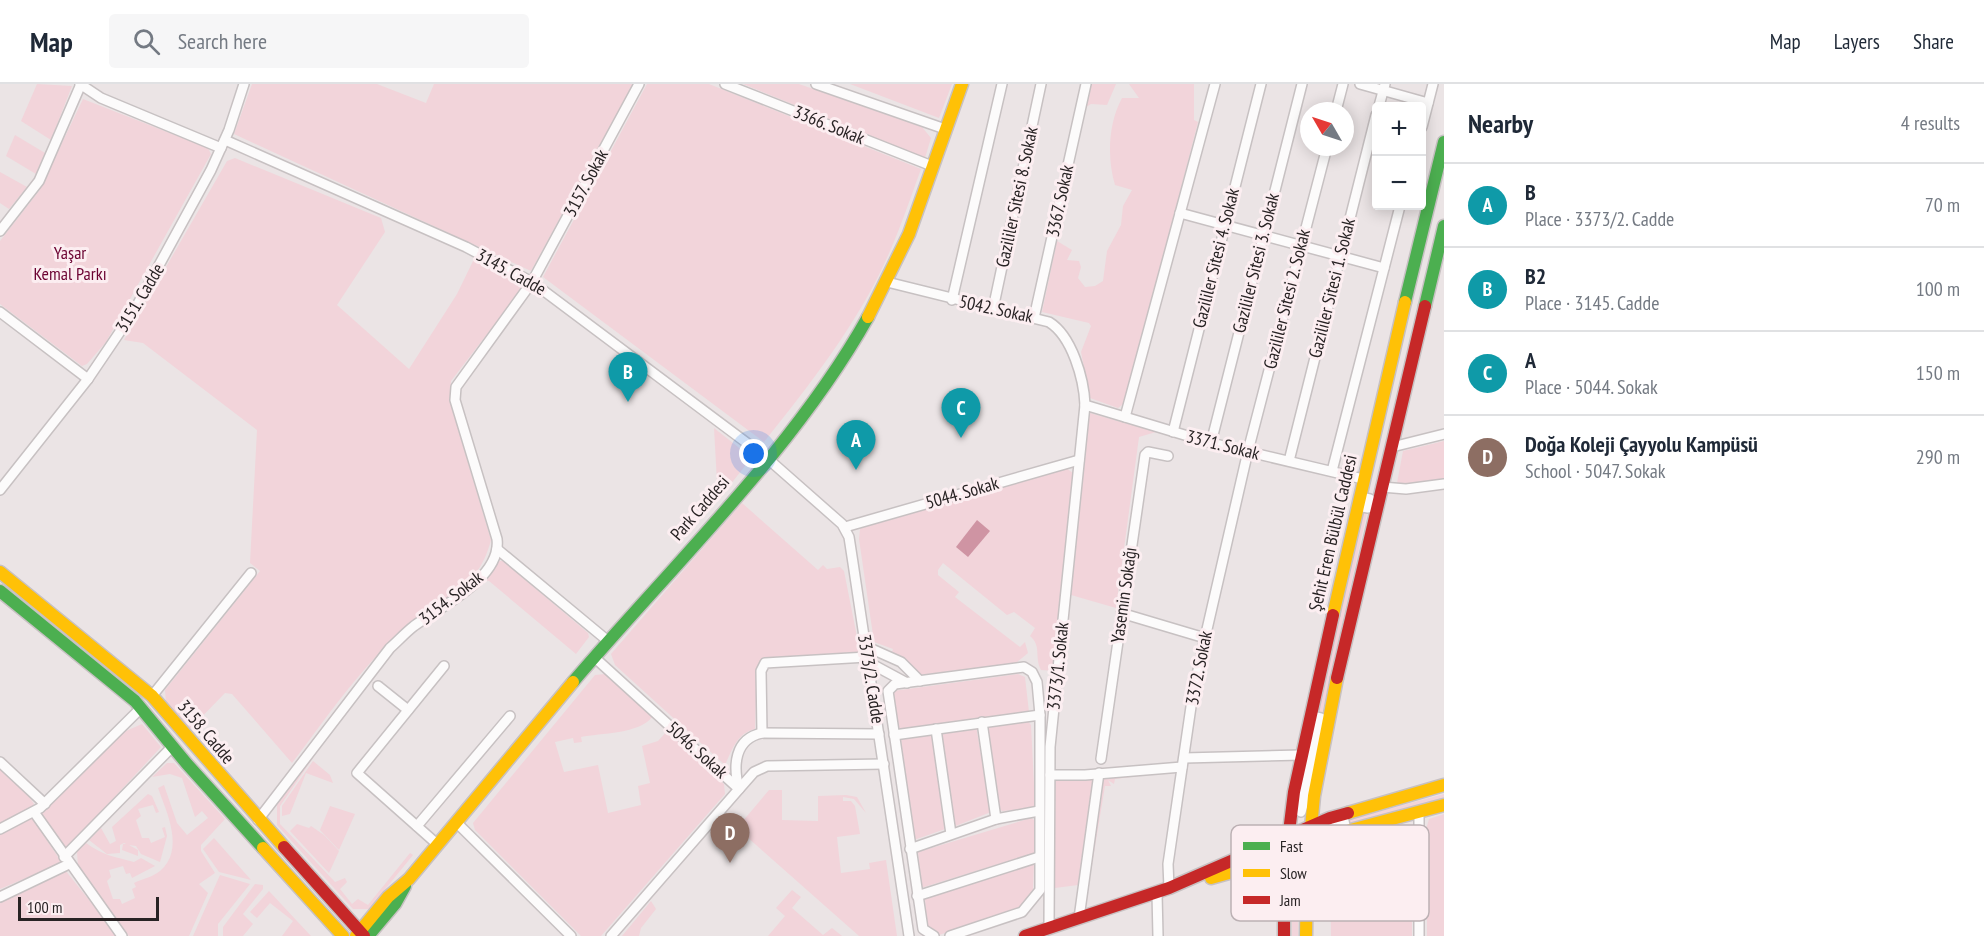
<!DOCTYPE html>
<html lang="en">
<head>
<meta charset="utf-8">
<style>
	:root { --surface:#fff; --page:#f6f6f7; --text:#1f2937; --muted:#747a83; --line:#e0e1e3; --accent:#111827 }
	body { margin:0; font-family:"PT Sans Narrow",sans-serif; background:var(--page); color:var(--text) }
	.controls { position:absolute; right:18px; top:18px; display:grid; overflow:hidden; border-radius:6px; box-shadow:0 3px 15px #0003 }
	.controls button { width:54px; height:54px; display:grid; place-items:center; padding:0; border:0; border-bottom:2px solid var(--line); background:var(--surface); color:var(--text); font:30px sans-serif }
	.compass { position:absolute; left:1300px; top:18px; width:54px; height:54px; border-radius:50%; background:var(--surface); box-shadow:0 3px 15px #0003; rotate:309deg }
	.scale { position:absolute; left:18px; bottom:15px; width:141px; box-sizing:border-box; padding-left:6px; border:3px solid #282324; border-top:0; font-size:16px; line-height:21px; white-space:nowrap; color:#282324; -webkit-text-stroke:4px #fceef1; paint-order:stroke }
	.you { position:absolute; left:754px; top:370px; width:21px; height:21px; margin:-15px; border:4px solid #fff; border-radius:50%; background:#1a73e8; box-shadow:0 0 0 9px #1a73e833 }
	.badge { display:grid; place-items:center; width:39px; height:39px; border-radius:50%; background:var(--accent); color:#fff; font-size:20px; font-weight:700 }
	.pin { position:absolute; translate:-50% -50px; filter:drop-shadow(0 2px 3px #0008) }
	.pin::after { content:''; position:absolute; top:32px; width:21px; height:18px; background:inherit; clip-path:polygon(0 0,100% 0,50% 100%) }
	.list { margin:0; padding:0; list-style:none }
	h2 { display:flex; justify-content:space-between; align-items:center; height:78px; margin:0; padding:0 24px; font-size:26px }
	h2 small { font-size:20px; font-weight:400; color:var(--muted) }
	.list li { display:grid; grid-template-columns:39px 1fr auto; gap:18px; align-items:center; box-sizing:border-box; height:84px; padding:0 24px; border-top:2px solid var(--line) }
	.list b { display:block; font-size:22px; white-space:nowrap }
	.list p { margin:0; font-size:20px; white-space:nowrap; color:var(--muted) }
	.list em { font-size:20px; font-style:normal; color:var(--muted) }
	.icon { flex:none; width:33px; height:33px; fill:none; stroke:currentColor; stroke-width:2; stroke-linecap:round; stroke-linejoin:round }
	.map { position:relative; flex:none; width:1444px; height:852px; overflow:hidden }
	header { display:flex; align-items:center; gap:36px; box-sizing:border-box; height:84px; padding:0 30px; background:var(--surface); border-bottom:2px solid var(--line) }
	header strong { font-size:28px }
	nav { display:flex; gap:33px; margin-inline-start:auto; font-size:21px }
	.search { width:420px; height:54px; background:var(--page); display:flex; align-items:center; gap:15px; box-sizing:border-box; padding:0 21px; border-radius:6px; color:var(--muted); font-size:22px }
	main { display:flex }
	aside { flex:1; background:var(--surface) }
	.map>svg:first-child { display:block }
</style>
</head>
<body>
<header>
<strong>Map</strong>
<div class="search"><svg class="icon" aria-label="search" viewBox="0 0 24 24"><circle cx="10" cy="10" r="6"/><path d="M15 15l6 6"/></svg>Search here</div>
<nav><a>Map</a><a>Layers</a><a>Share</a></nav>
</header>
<main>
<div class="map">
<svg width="1444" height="852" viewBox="0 0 1444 852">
	<rect width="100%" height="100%" fill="#ebe4e5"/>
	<g fill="#f2d4da">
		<polygon points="37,0 72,2 51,56 21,37"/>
		<polygon points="252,0 377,0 426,19 434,0 633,0 531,187 234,50"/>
		<path d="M647,0H709L921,85C911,112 902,140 890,167C860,237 811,299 764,358L543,193Z"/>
		<polygon points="743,0 799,0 922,43 931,54 925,74"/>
		<polygon points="850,0 952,0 939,34"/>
		<polygon points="1091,0 1116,0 1107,21 1091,20 1086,23"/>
		<path d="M1129,0H1194V36L1198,38L1126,318L1118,324L1090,314L1081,268L1091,242L1089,239L1042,228L1057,157L1072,166L1067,176L1079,177L1081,183L1078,194L1085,203L1095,202L1103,197L1107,167L1121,141L1123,122L1132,106L1115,101C1107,74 1108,40 1122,14H1139Z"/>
		<polygon points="83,15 208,64 211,70 106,258 87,280 82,282 0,220 0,157 39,107"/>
		<polygon points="15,51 45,69 36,90 6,72"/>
		<path d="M235,74L381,134L385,148L337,221L409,285L457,210L474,175L524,202L451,297L450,318L491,456C476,513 436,515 398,551C357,588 325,636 292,679L232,610L225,609L187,648L166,619L165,606L260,487L250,479L257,346L143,259L124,256L227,77Z"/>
		<polygon points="0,88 27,103 9,125 0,119"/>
		<polygon points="1090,329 1156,348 1139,353 1116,524 1071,511 1087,332"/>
		<polygon points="714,344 748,371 749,377 718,416"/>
		<polygon points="1444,357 1444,397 1415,401 1397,399 1403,367"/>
		<path d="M1066,384L1073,389L1056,587L1041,586C1034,573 1042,562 1030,552L1035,544L1014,528L1007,531L943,479L938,486V491L959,508L955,513L1020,563L1025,558L1028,569L1016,579L919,591L891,571L893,565L874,558L859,455L860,445L866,440Z"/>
		<path d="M742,419L818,486L823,481L827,485L840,483L844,487L860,568L768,574L757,584L755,645C737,649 732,666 725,681L615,581L611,570Z"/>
		<polygon points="1363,423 1368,424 1321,634 1316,633"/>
		<polygon points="499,477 503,477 588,549 589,553 576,570 489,497 484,496"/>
		<path d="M605,590L652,633C640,650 600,649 581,653L582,658L574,659L573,654L555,658L564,688L598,681L608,729L641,721L638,702L650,699L642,662L658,657L667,647L724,700L725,710L601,852H581L475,746L473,739L595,591Z"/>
		<polygon points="1018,590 1025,593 1029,628 901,645 898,643 893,607"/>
		<polygon points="1027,636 1031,641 1035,721 1033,724 1002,727 999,724 986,641"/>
		<polygon points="142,640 161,663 69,762 64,763 41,729 119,650"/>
		<polygon points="976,642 991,728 953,743 940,649"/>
		<polygon points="934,649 948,744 914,756 901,655"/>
		<polygon points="311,672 313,674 280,722 280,740 335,798 345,794 347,798 340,805 352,820 358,815 368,821 410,769 413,771 369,825 353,825 277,741 277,721"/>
		<polygon points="313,677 330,691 333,699 306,689 290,730 282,732 282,722"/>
		<path d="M167,679H174L225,735L201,761V767L215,789L199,800L208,809L189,852H129L78,783L77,768L86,759C102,771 115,773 134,778L141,774L155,782L132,794L130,789L126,790L123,782L109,786L111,793L107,797L113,815H120L122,820L135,814L132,805L136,803L134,799C142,795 153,793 160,787C185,766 167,729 158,704L164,701L177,739L187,751L208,734L202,727L195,733L182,694L170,690L152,693Z"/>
		<polygon points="1121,682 1137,682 1139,692 1115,695 1114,700 1108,696 1111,702 1105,702 1086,817 1078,809 1078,801 1055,804 1052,686 1087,688"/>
		<polygon points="0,683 24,705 34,720 32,724 0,739"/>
		<polygon points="769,706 782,706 782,736 818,737 818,712 846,711 857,713 866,729 854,715 843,713 843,717 851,717 855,722 860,750 837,753 841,789 870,785 869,779 886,776 897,852 859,852 737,744"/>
		<polygon points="148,710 152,712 159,728 156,729 153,721 138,725 141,732 136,736 142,754 149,754 151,759 165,753 162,744 165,743 167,752 160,778 141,770 136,762 129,761 138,766 138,772 122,766 123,760 126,760 124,759 120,761 120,769 107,770 89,756 101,744 110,760 116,757 112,743"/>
		<polygon points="1444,710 1444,714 1345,742 1344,737"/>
		<polygon points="330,722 355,730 339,766 320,746"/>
		<polygon points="1444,730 1444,852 1427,852 1427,742 1429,735"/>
		<polygon points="32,734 60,776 59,780 0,805 0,748"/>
		<polygon points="1031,734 1034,736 1034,769 921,804 918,768"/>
		<polygon points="297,740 309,744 311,742 324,751 339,767 329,789 290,747"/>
		<polygon points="214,754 251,796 219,788 203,765"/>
		<polygon points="1412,761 1412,852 1331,852 1330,777 1334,770 1366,762"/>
		<polygon points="1034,779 1033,806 1020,824 939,851 927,844 925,814"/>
		<polygon points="65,786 118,852 0,852 0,817"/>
		<rect x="1292" y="788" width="6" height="64"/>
		<polygon points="220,791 250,800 218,840 218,852 193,852"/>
		<polygon points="255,800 263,801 263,805 243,830 253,840 243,852 223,852 223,843"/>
		<polygon points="792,806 801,813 792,824 823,851 832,844 842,852 768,852 785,832 776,824"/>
		<polygon points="269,807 311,852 282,852 293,837 270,819 257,834 250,828"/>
		<polygon points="651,817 656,825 641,844 639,852 622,852"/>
	</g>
	<polygon fill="#cf94a3" points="977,436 990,447 968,473 956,463"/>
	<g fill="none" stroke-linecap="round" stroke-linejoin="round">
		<defs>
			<g id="street">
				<polyline points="80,0 101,14 221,64"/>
				<polyline points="725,0 932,82"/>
				<polyline points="816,0 945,45"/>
				<polyline points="1360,0 1428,19"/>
				<polyline points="1379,22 1385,0"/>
				<polyline points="1336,27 1343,0"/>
				<polyline points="1422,43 1433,0"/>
				<polyline points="225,56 466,163 532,198 767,374 842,440 849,453 853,479 909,852"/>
				<polyline points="1180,129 1384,184"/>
				<polyline points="0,147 39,97 81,0"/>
				<path d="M887,198L1049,238C1072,252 1084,295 1085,321L1050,663L1049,844"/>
				<polyline points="952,216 1002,0"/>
				<polyline points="993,225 1041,0"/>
				<polyline points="0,228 88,295"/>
				<polyline points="1034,234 1086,0"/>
				<polyline points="1085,321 1211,359 1363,395"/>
				<polyline points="1125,333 1215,0"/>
				<polyline points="1173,348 1261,0"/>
				<polyline points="1211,359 1302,0"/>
				<polyline points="1392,363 1444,350"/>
				<polyline points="1289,377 1376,31"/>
				<polyline points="1332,387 1400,122"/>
				<polyline points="1382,403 1406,405 1444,400"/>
				<polyline points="0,406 88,295 134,227 211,86 229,46 244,0"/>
				<polygon points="1365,414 1370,415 1368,424 1363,423"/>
				<polyline points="845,443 1079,376"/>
				<polyline points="497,465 608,557"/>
				<polyline points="1121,529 1205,554"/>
				<polyline points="865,562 901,578 920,597"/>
				<polyline points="594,573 739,705 754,688 767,682 884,680"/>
				<polyline points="868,578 907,599"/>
				<polyline points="378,602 408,626"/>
				<polyline points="152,612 251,489"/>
				<polygon points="1316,633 1321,634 1306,709 1301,708"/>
				<polyline points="982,638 996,735"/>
				<polyline points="936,645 951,750"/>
				<polyline points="762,649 761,587 765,579 867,573"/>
				<polyline points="894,651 1040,631"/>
				<polyline points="1184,674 1302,671"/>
				<polyline points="1101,675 1145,371 1148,368 1168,372"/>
				<polyline points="0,678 45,720"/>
				<polyline points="1050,691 1085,691 1182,683"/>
				<polygon points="1301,711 1306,712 1301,728 1298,725"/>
				<polyline points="34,728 122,852"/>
				<path d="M258,736L390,564C398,557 405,549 414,542C440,523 502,494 497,455L455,316L456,303L532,198L639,0"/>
				<polygon points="1344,737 1345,742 1333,745 1331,740"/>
				<polyline points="456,738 571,852"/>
				<circle cx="1326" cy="744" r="3"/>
				<polyline points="417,742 510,632"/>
				<polyline points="0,745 40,724 141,624"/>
				<polyline points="437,760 357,689 444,582"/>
				<polyline points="910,765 996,735 1039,727"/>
				<polyline points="64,773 172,663"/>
				<polygon points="1292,784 1299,784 1298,788 1292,788"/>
				<polyline points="1169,804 1168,780 1193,609 1205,554 1248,367 1327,63"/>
				<polyline points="1157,809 1158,852"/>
				<polyline points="917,812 1039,773"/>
				<polyline points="0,813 69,780"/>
				<polyline points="1079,834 1099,689"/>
				<path d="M611,852L739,705C733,682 734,655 762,649L879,650"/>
				<polyline points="934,852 923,845 888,607 895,600 1024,583 1032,588 1037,598 1040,631 1040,806 1022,828 950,852"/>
				<polyline points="1419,852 1419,729"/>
			</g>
			<g id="fast">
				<polyline points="1405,218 1444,58"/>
				<polyline points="1425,222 1444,142"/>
				<polyline points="0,507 135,617 187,680 263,764"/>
				<path d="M573,598C671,483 795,364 868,233"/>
				<polyline points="368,852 395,820 405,802"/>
			</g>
			<g id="slow">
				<polyline points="868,233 909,150 962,0"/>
				<polyline points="0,488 152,612 284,763"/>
				<polyline points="1333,531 1405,218"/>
				<polyline points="1348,729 1444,701"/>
				<polyline points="263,764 343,852"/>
				<polyline points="1211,794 1286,773 1332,751 1444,721"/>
				<polyline points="356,852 388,813 409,795 573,598"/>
				<polyline points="1306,852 1307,786 1314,712 1337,594"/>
			</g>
			<g id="jam">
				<polyline points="1337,594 1425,222"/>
				<polyline points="284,763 364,852"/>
				<polyline points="1025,852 1169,804 1330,734 1348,729"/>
				<polyline points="1284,852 1284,788 1294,708 1333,531"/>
			</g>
		</defs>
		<use href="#street" stroke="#c7c1c2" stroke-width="12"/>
		<use href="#fast" stroke="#c7c1c2" stroke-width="15"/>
		<use href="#slow" stroke="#c7c1c2" stroke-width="15"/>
		<use href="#jam" stroke="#c7c1c2" stroke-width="15"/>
		<use href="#street" stroke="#fcfbfb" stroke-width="9"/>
		<use href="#fast" stroke="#4caf50" stroke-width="12"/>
		<use href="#slow" stroke="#ffc107" stroke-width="12"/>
		<use href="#jam" stroke="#c62828" stroke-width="12"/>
	</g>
	<g text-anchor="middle" stroke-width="6" stroke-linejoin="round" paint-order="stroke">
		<g font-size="18" fill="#282324" stroke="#fceef1">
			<text transform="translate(829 41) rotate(22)" y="6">3366. Sokak</text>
			<text transform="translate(586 99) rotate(-62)" y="6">3157. Sokak</text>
			<text transform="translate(1017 113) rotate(-78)" y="6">Gazililer Sitesi 8. Sokak</text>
			<text transform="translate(1060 117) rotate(-78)" y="6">3367. Sokak</text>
			<text transform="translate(1216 174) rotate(-76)" y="6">Gazililer Sitesi 4. Sokak</text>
			<text transform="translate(1256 179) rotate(-76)" y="6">Gazililer Sitesi 3. Sokak</text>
			<text transform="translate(511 188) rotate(29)" y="6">3145. Cadde</text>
			<text transform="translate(1332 204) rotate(-76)" y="6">Gazililer Sitesi 1. Sokak</text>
			<text transform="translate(140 214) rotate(-59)" y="6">3151. Cadde</text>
			<text transform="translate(1287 215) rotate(-76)" y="6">Gazililer Sitesi 2. Sokak</text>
			<text transform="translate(996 225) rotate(12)" y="6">5042. Sokak</text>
			<text transform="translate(1223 361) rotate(14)" y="6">3371. Sokak</text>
			<text transform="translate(962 409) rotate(-16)" y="6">5044. Sokak</text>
			<text transform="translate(700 424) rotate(-49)" y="6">Park Caddesi</text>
			<text transform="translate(1333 449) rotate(-77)" y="6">Şehit Eren Bülbül Caddesi</text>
			<text transform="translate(1124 511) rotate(-82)" y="6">Yasemin Sokağı</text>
			<text transform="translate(451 514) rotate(-38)" y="6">3154. Sokak</text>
			<text transform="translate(1058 582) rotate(-84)" y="6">3373/1. Sokak</text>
			<text transform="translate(1199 584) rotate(-79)" y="6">3372. Sokak</text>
			<text transform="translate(871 595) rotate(81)" y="6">3373/2. Cadde</text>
			<text transform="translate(206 648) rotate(50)" y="6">3158. Cadde</text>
			<text transform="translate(697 666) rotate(42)" y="6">5046. Sokak</text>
		</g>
		<g font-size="18" fill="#6c0332" stroke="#fceef1">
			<text x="70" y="175">Yaşar<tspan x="70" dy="21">Kemal Parkı</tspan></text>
		</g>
	</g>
	<rect x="1231" y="741" width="198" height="96" rx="9" fill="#fceef1" stroke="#bcb1b4" stroke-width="1.5"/>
	<rect x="1243" y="758" width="27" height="8" fill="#4caf50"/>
	<rect x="1243" y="785" width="27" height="8" fill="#ffc107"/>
	<rect x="1243" y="812" width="27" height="8" fill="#c62828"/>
	<g font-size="16" fill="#282324">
		<text x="1280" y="768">Fast</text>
		<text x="1280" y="795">Slow</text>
		<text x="1280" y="822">Jam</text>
	</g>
</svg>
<div class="controls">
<button>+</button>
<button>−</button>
</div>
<svg class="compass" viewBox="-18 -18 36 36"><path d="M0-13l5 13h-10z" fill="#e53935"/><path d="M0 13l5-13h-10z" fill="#747a83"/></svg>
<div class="scale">100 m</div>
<div class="you"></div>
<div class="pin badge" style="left:856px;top:386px;background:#0f9aa8">A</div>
<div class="pin badge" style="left:628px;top:318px;background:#0f9aa8">B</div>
<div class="pin badge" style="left:961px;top:354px;background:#0f9aa8">C</div>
<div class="pin badge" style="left:730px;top:779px;background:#8d6e63">D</div>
</div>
<aside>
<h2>Nearby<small>4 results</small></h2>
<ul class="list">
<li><span class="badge" style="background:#0f9aa8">A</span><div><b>B</b><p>Place · 3373/2. Cadde</p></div><em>70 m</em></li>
<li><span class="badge" style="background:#0f9aa8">B</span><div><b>B2</b><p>Place · 3145. Cadde</p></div><em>100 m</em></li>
<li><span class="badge" style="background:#0f9aa8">C</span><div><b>A</b><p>Place · 5044. Sokak</p></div><em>150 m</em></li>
<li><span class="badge" style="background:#8d6e63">D</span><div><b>Doğa Koleji Çayyolu Kampüsü</b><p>School · 5047. Sokak</p></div><em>290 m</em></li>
</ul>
</aside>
</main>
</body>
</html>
